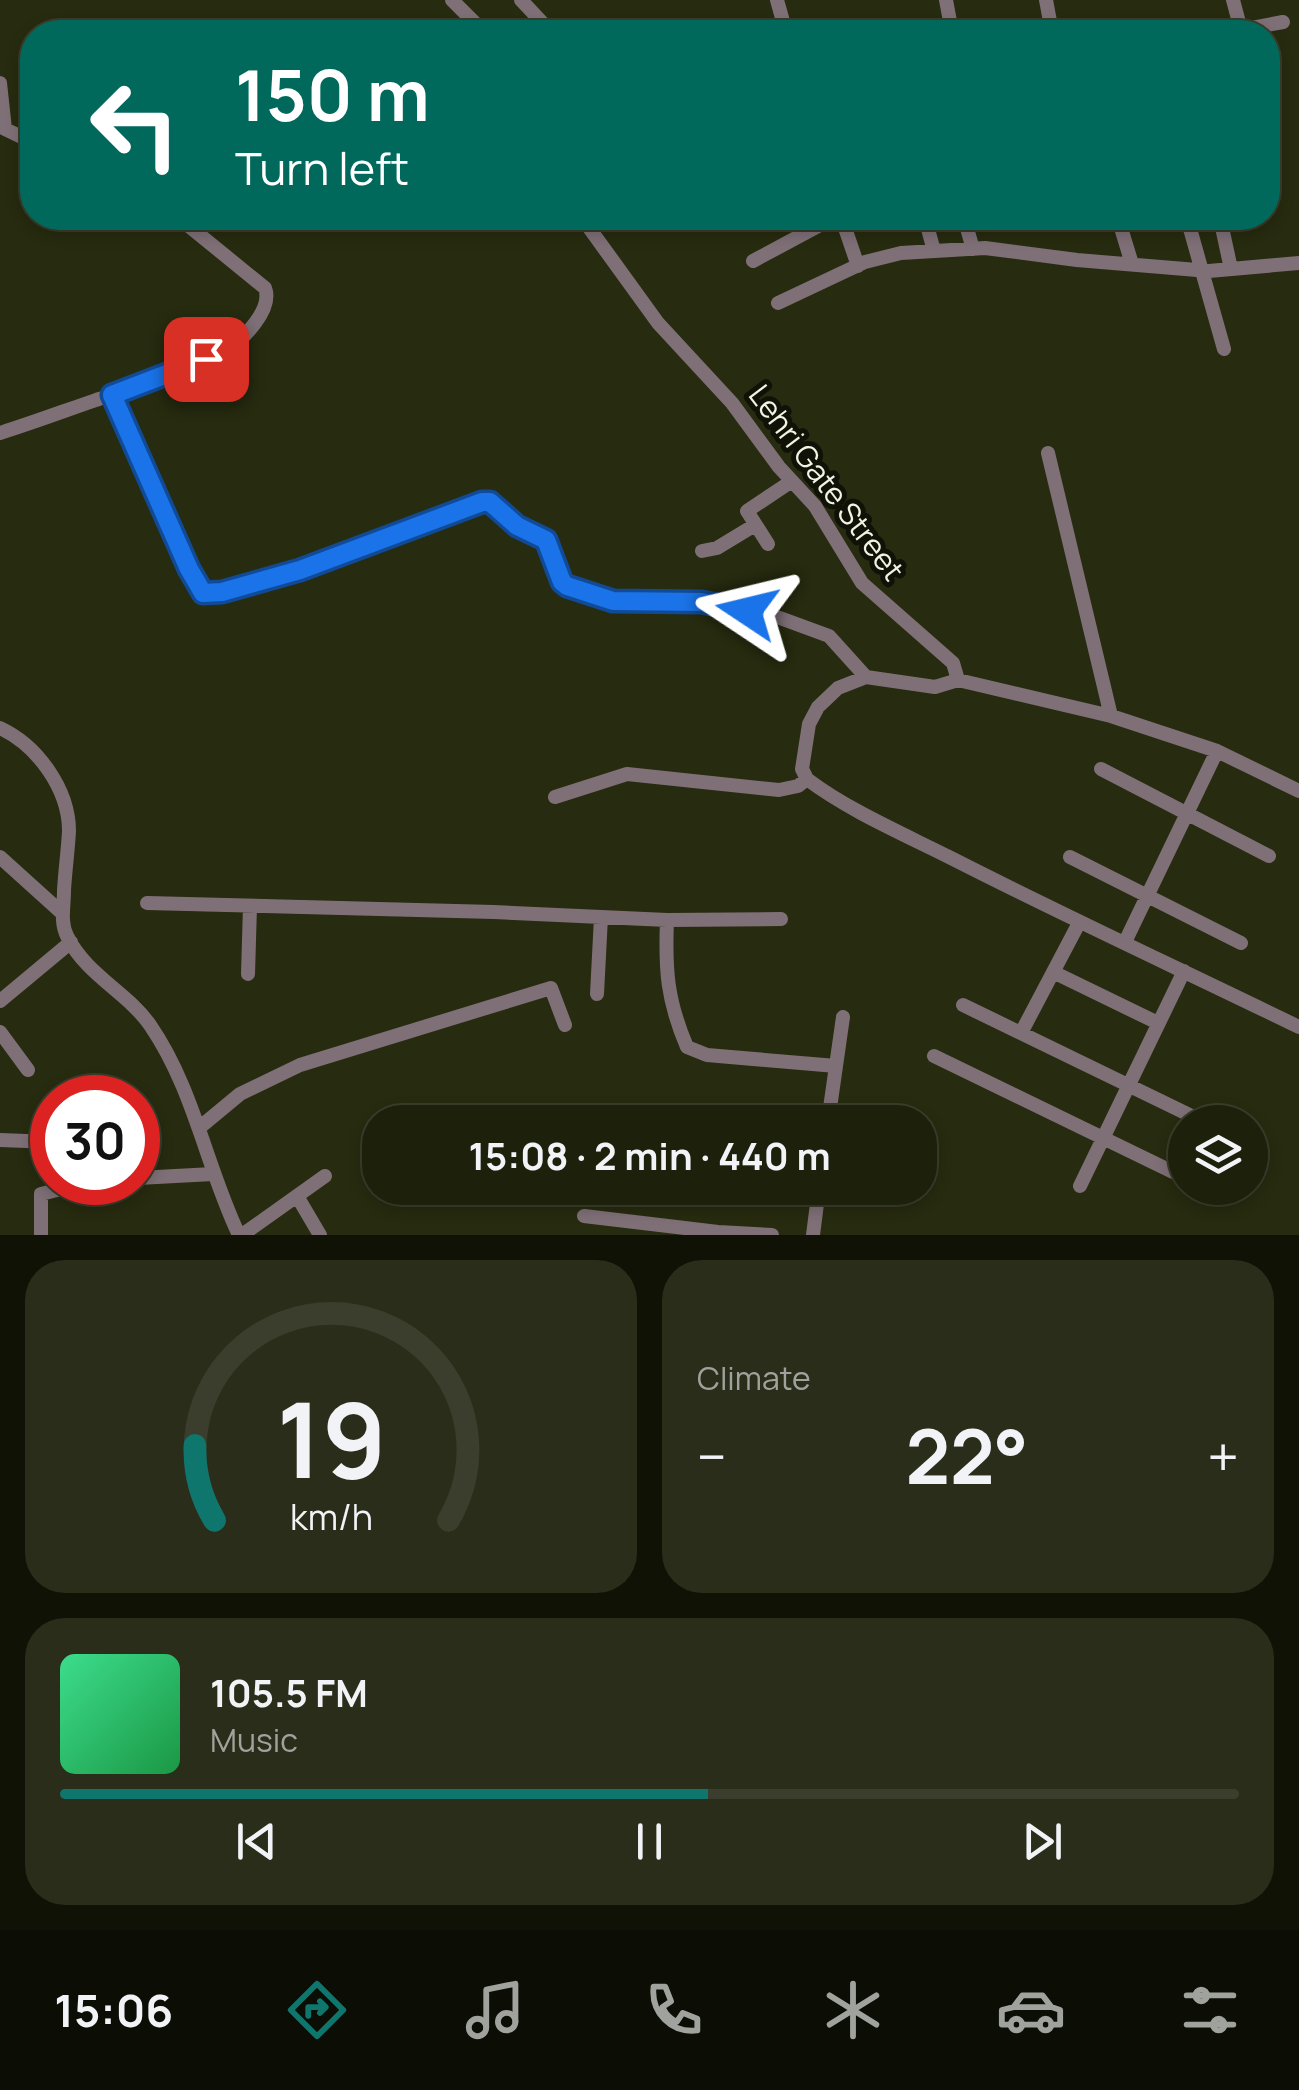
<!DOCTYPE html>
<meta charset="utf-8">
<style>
:root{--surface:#1d200b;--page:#2a2d19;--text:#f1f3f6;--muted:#a0a39d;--line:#3b3e2c;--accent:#0f766e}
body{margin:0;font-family:Manrope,sans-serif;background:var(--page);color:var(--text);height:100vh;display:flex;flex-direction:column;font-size:38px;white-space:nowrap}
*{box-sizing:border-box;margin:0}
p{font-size:32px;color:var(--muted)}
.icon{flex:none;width:55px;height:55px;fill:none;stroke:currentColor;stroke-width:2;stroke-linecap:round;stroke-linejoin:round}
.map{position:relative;height:1235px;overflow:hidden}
.details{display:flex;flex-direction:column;gap:25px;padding:25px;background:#101206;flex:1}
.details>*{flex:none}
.top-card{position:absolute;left:20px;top:20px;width:1260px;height:210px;border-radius:40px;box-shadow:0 5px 15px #0003,0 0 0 2px var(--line);background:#00695c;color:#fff;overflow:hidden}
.tools{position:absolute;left:1168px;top:1105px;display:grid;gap:20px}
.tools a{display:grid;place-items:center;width:100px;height:100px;border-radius:50%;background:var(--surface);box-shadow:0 5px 15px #0003,0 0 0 2px var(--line);font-size:50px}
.speed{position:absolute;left:30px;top:1075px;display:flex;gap:20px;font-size:50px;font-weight:700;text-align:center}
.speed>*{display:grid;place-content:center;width:130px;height:130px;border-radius:50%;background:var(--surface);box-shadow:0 5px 15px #0003,0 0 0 2px var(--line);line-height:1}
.speed .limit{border:15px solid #d22;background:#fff;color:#111}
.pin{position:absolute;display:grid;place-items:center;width:85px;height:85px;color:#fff;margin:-42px;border-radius:20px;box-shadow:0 5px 15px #0006}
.me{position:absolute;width:110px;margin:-55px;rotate:280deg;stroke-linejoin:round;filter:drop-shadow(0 0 8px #0008)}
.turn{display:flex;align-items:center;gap:35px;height:210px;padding:0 50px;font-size:45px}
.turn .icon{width:130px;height:130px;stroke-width:2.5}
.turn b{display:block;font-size:70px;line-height:85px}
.big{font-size:75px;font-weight:700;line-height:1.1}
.details .widget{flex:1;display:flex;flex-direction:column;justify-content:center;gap:15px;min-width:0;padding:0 35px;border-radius:40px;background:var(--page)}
.details .dial{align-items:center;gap:0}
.dial svg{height:260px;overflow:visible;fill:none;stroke:var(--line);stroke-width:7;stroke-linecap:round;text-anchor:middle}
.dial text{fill:var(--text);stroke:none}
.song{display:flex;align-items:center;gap:30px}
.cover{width:120px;height:120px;border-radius:15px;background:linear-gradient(135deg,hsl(150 70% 55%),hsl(140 70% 35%))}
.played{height:10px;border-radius:5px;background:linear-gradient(90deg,var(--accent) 55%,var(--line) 55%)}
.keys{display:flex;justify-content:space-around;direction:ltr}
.heat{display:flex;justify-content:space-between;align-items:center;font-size:55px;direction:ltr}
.details .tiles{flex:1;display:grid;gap:25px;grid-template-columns:1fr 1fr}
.widget:last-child{grid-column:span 2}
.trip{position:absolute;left:362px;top:1105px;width:575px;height:100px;border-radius:40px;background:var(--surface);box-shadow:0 5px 15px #0003,0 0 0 2px var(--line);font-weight:700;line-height:100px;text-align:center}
.menu{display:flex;height:160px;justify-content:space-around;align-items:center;background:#0c0d04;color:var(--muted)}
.menu .icon{width:70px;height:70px}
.menu .active{color:var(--accent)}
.menu b{font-size:45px;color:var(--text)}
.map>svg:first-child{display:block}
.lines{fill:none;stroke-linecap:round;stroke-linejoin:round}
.minor{stroke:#7f7077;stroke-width:14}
.route-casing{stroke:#114b97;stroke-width:25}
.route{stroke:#1a73e8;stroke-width:18}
.labels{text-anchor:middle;stroke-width:10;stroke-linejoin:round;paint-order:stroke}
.street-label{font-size:30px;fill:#f0f4e3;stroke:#101207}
</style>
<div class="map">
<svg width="1299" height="1235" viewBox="0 0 1299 1235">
<rect width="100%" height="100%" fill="#272b0f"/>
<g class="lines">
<path class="minor" d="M452,0L484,32
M521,0L551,32
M777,0L786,32
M946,0L952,32
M1046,0L1052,32
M1233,0L1241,30L1283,22
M0,83L5,129L32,142
M582,218L658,323L732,403L779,467L815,506L862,583L953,663L958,680L1111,716L1217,751L1299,791
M838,218L844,225L858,266
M925,218L934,251
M964,218L973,249
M1118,218L1132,264
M1187,218L1224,349
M1220,218L1231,269
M753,261L833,218
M778,303L865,262L901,253L985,248L1077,260L1209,271L1299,263
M112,395L189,569L203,593L222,592L300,571L481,502H490L517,525L545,540L562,582L567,586L613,601L702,602L780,618L829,636L866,677
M0,433C32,423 64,411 96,400C140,386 187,373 227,349C244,339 273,309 265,288L179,218
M1048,453L1111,716
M768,544L747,511L792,481
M702,551L717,548L755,525
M958,680L935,687L866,677L838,688L818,707L809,724L802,769L807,779C849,811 908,836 955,860C1069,918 1184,971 1299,1027
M0,728C37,745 69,789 69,831C68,851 65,871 64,891C64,907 60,922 67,936C86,975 127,992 150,1025C194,1089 206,1166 239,1235
M1101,769L1269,856
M555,797L627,774L779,790L798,786L807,779
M0,857L62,913
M1070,857L1241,943
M147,903L494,912L667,920L781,919
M667,920C665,970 667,1000 687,1047L707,1055L836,1066
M1125,942L1217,751
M1053,972L1158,1023
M248,974L250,906
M597,994L601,917
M0,1001L71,942
M963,1005L1204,1122
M0,1032L28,1070
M1021,1033L1079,923
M934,1056L1173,1172
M828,1122L843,1017
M199,1128L240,1094L300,1065L551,988L565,1025
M0,1140L52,1142
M138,1178L213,1174
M1080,1186L1184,971
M297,1196L320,1235
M584,1216L718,1232L772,1235
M41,1235V1194L89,1182
M242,1235L325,1176
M813,1235L819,1188"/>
</g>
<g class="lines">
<g class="route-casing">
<path id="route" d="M206,359L112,395L189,569L203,593L222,592L300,570L482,502H490L517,526L546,540L562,582L567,586L613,601L702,602L747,611"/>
</g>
<use href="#route" class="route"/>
</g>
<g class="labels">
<g class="street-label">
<text transform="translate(826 483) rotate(53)" y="10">Lehri Gate Street</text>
</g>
</g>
</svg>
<div class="tools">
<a><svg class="icon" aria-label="layers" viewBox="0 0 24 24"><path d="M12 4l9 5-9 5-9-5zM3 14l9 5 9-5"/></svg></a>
</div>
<div class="speed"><div class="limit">30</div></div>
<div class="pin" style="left:206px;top:359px;background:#d93025"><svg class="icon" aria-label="arrive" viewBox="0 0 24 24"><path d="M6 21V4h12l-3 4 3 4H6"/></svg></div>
<svg class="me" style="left:747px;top:611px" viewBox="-20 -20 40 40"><path d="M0-17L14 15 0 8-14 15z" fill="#1a73e8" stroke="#fff" stroke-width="4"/></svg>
<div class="trip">15:08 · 2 min · 440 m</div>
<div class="top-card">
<div class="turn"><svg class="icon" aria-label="left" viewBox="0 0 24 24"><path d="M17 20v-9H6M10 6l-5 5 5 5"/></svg><div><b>150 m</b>Turn left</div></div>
</div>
</div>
<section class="details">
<div class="tiles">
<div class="widget dial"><svg viewBox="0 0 100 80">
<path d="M14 69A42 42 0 1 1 86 69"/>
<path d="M14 69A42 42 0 0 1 8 46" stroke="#0f766e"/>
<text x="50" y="56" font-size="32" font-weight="700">19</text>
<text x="50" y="72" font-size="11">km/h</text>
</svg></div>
<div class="widget"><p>Climate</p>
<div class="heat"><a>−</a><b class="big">22°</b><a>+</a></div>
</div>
<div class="widget">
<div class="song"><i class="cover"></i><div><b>105.5 FM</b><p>Music</p></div></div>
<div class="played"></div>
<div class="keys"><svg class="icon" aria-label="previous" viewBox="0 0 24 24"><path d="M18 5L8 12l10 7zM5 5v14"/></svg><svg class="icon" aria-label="pause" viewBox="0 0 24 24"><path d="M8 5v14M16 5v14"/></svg><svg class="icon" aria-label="next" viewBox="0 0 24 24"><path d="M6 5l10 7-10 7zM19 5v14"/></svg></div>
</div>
</div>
</section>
<nav class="menu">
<b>15:06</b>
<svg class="icon active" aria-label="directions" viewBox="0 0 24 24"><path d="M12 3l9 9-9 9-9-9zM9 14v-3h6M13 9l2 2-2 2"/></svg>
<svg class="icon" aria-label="music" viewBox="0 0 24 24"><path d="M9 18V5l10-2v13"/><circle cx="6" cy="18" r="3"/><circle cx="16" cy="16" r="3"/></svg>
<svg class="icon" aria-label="phone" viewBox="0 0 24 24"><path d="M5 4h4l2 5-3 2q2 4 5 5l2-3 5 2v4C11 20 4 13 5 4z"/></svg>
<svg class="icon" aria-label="climate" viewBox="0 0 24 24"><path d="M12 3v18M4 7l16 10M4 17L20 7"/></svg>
<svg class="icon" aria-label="car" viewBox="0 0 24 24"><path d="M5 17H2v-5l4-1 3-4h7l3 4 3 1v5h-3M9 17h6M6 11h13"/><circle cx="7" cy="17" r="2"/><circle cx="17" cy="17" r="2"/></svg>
<svg class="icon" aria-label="filters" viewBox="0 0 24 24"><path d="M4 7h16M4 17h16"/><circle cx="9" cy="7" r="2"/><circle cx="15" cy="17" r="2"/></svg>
</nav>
